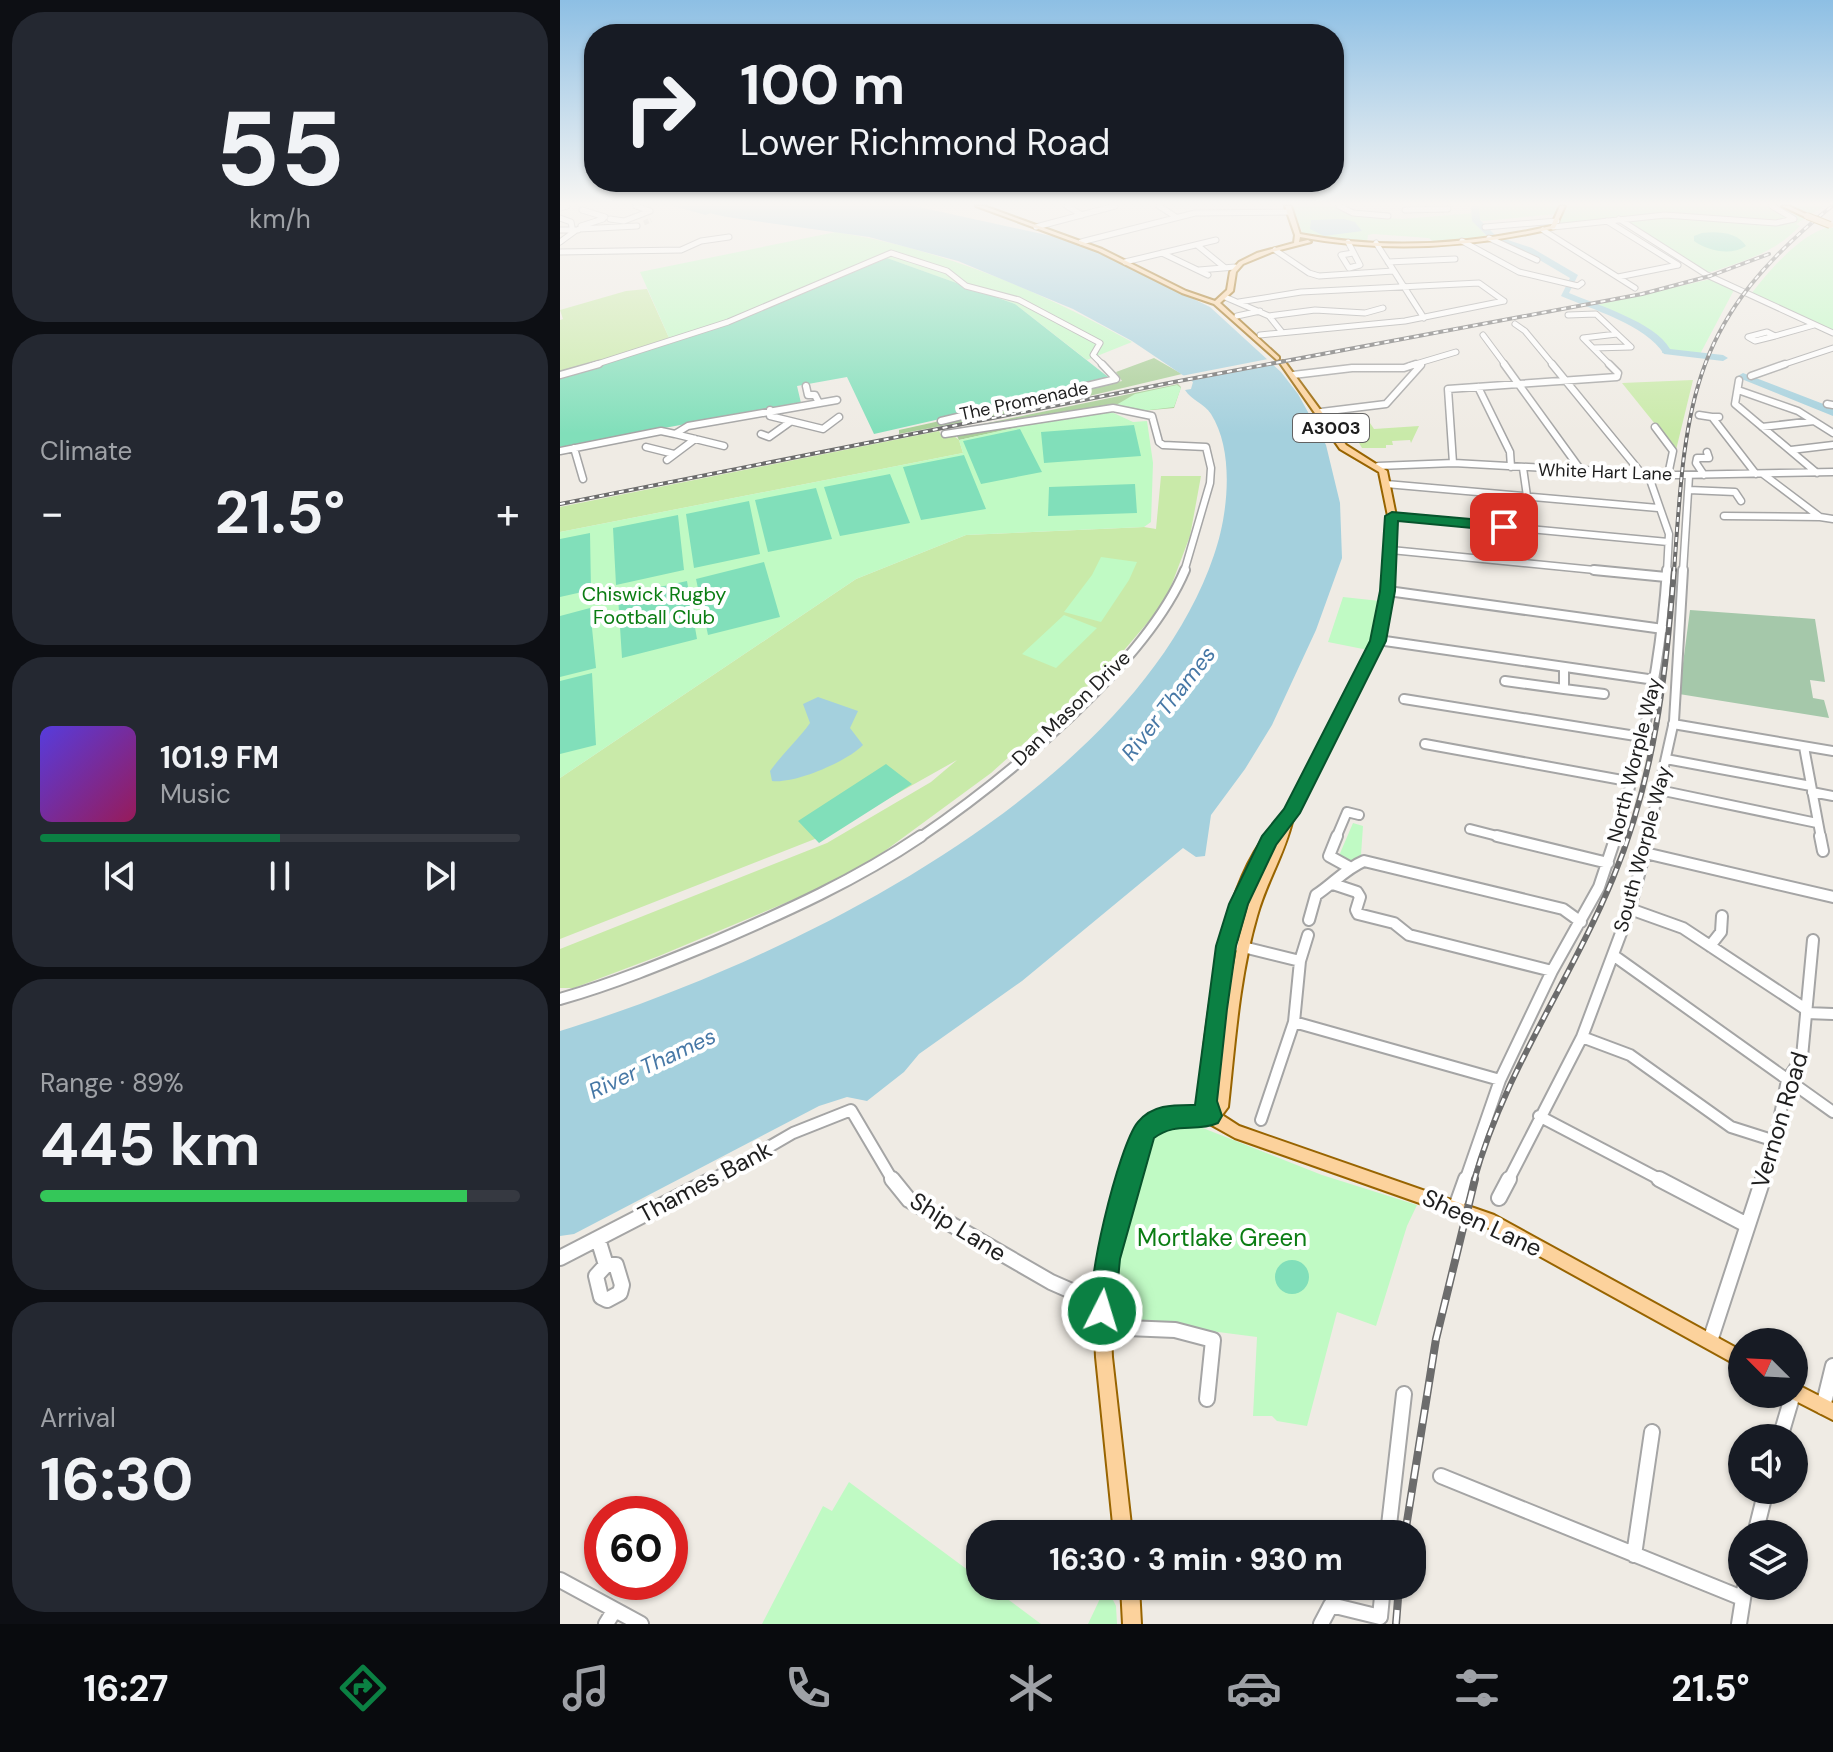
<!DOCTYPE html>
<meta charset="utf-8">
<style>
:root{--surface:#171b24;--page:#242831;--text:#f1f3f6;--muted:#9ea1a6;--line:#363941;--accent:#0b8043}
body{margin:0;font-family:"DM Sans",sans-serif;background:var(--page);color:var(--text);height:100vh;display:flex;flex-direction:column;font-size:30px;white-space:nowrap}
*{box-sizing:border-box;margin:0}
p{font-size:26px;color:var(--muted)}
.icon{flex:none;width:44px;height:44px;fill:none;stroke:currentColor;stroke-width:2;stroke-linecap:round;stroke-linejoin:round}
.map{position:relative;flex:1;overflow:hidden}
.panel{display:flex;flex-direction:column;gap:12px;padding:12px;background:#0d0f14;width:560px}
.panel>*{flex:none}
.banner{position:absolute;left:24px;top:24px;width:760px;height:168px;border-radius:32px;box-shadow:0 2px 6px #0004;background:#171b24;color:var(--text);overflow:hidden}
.needle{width:52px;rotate:294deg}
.fabs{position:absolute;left:1168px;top:1328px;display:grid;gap:16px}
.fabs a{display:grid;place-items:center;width:80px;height:80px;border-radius:50%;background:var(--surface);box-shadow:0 2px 6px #0004;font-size:40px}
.speed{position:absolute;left:24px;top:1496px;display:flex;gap:16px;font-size:40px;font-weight:700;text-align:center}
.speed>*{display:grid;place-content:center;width:104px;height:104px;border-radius:50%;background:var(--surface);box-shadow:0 2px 6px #0004;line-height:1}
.speed .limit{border:12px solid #d22;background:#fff;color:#111}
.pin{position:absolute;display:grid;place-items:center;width:68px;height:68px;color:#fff;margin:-34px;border-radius:16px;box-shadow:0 4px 12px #0006}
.me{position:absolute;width:88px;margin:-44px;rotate:5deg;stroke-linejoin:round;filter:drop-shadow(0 0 6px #0008)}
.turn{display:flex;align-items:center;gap:28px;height:168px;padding:0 24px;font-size:36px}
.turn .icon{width:104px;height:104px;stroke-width:2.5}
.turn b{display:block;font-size:56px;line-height:68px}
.big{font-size:60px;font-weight:700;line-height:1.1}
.panel .tile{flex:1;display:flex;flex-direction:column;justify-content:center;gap:12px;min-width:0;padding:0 28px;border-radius:32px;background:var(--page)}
.panel .dial{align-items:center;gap:0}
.dial b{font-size:104px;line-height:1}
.song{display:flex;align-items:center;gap:24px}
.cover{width:96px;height:96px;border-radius:12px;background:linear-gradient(135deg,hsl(250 70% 55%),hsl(330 70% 35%))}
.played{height:8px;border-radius:4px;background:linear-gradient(90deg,var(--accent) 50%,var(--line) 50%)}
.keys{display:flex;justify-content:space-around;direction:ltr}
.heat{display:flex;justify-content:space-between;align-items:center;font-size:44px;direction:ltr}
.charge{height:12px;border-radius:6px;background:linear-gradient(90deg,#34c759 89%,var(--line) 0)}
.trip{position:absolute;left:406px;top:1520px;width:460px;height:80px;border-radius:32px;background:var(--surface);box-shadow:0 2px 6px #0004;font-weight:700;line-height:80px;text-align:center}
.menu{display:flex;height:128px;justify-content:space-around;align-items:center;background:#090b0e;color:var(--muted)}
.menu .icon{width:56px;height:56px}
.menu .on{color:var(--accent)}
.menu b{font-size:36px;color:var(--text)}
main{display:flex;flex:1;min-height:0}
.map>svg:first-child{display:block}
.grass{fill:#c9eaa9}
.forest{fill:#a9cf98}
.cemetery{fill:#a5c8aa}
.park{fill:#c0fac4}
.pitch{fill:#81dfba}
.water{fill:#a4d0dd}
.pier{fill:#efebe4}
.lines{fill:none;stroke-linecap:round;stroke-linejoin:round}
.stream{stroke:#a4d0dd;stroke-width:2}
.river{fill:#a4d0dd;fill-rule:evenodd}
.minor-tunnel{stroke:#c5c2bc;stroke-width:5;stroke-dasharray:5 2;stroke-linecap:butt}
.minor-far4-casing{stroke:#a5a5a5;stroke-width:7}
.minor-far3-casing{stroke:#a5a5a5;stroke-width:9}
.minor-far2-casing{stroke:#a5a5a5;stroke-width:12}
.minor-far1-casing{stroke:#a5a5a5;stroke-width:14}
.minor-casing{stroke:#a5a5a5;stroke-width:18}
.major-casing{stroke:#986400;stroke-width:4}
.minor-far4{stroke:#fff;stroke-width:5}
.minor-far3{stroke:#fff;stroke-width:6}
.minor-far2{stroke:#fff;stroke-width:8}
.minor-far1{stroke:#fff;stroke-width:10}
.minor{stroke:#fff;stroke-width:14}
.major{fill:#fcd29c;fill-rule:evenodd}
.rail-far2-casing{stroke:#6c6c6c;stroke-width:4}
.rail-far1-casing{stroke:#6c6c6c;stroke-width:6}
.rail-casing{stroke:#6c6c6c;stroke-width:8}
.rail-far2{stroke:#fff;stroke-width:2;stroke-dasharray:5;stroke-linecap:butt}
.rail-far1{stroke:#fff;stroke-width:3;stroke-dasharray:8;stroke-linecap:butt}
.rail{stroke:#fff;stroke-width:5;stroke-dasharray:14;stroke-linecap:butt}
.major-bridge-casing{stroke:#986400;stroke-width:8;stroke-linecap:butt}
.major-bridge{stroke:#fcd29c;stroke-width:6}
.route{fill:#0b8043;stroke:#07532c;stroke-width:2}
.labels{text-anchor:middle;stroke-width:8;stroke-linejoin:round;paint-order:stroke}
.far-street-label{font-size:18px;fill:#1e1e1e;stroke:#fff}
.shield{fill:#fff;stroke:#626262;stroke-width:2}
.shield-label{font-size:18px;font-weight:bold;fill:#1e1e1e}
.park-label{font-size:20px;fill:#0b7d13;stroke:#fff}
.street-label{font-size:20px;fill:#1e1e1e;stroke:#fff}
.water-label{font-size:22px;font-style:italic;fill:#4778a6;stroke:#fff}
.near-street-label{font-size:24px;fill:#1e1e1e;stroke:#fff}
.near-park-label{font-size:24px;fill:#0b7d13;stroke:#fff}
</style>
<main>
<section class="panel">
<div class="tile dial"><b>55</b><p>km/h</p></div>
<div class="tile"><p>Climate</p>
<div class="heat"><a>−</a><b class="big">21.5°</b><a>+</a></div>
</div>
<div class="tile">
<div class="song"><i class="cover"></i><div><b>101.9 FM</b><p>Music</p></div></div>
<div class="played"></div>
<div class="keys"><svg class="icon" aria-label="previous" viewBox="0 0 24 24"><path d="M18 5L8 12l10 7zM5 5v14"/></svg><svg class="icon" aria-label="pause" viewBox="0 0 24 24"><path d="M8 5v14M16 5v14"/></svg><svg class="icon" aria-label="next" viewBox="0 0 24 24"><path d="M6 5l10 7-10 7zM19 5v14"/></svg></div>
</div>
<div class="tile"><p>Range · 89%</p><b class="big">445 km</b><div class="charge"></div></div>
<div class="tile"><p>Arrival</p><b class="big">16:30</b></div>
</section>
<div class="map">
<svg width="1273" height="1624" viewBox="0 0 1273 1624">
<rect width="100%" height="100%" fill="#efebe4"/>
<path class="grass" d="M87,289L110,340L0,374V320L3,319L0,310L66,291Z
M1133,380L1116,450L1062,383Z
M806,417L814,429L859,426L851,443L850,440L832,441L833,445H826V448H802L799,443L801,435H793L789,421L782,422L780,418Z
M379,431L382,437L394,436L399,440L403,453L0,532V507Z
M601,476H641L630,536L605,602L554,662L431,773L292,875L99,956L14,988H0V949L267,843L371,782L397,760L260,837L0,939V778L296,579L406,535L584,527L596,529Z"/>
<path class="forest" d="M594,358L622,374L487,406L339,434V430L562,381L556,372Z
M618,384L621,387L614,408L581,411L555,406L399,440L394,430Z"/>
<path class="cemetery" d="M1130,610L1255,619L1265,682L1250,680L1253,698L1264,700L1269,718L1119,694Z"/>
<path class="park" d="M732,206H774L793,215L842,219L914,213L913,221L927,237L874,242L869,238L813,234L808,235L807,242L743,234Z
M917,206H1264L1236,224L1240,226C1216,252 1180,263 1147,273L1060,218L998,225L1002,215L996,214L923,221L918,218Z
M1269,227L1273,228V331L1191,294C1209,271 1240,234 1269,227Z
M276,232C382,249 478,290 572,342L527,360L455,304L321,256L216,302L110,340L80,272Z
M1151,279L1174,290L1139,356L1108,351C1095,325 1056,320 1032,306Z
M617,385L621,388L614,407L581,411L556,405L575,394Z
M543,408L573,422L587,421L593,463L591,522L584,527L406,535L296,579L0,778V532L403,453L399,440Z
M541,557L577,562L569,580L541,622L504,612L532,575Z
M783,597L820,601L808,650L768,642Z
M504,615L537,628L496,668L462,654Z
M793,823L803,826L801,855L787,863L778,858Z
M611,1120L625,1121L762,1175L857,1205L847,1226L816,1326L777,1312L747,1426L717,1421L712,1416H693L697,1337L557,1319L559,1259L582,1159L589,1141L600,1126Z
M289,1482L420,1579V1586H430L481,1624H202L263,1506L272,1511Z
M546,1586L556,1606L557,1624H528Z"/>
<path class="pitch" d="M1142,233C1157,231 1178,232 1186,246C1171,256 1148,251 1134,241V236Z
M327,258L455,304L552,380L314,434L287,377L237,386L241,403L0,447V377L187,317Z
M574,425L581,456L484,463L481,432Z
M460,429L482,472L421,484L403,441Z
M404,455L426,509L361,520L343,467Z
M330,474L350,523L280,536L264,487Z
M575,484L577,513L488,516L489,487Z
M256,488L272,539L208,552L195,500Z
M189,501L200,554L134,568L126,514Z
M118,515L124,570L56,585L53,528Z
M30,533L31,590L0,597V539Z
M204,562L220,617L148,635L136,579Z
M127,581L137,639L62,658L58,596Z
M30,608L36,668L0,677V616Z
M32,673L36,745L0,754V681Z
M326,764L352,784L259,843L238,821Z
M715 1277a17 17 0 1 1 34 0a17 17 0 1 1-34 0Z"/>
<path class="water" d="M117,206H354L496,237L535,251L650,307L721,372L738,394L766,445L780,503L782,558L756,630L712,725L685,769L651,815L645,856L636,857L623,848L462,981L359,1054L344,1072L307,1101L287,1097L259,1106L14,1234L0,1236V1031C224,962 573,793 654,555C668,515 675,452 651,414C644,403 632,401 625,390L631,389L633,382L572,341L513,309L398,261L309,237L167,217Z
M784,219L795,222L802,231L764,236L750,229L751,220Z
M258,697L298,711L290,728L303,745C288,761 235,784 212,781L210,771C223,753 238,740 250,723L243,704Z"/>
<path class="pier" d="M713,358L718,364L624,382L616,377Z"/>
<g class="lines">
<path class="stream" d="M1103,352H1107"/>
<path class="river" d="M113,206L145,210L150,206L162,207L146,215Z
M911,206H919L920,220L936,236L972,248L1018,275L1009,293C1037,305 1095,322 1110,349L1163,355L1168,358L1163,361L1104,354C1086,325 1031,309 1001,296L1010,278L966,252L929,238L912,221Z
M1183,373L1266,405L1273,409V416L1179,378L1178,376Z"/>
<path class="minor-tunnel" d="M84,223L91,220"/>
<g class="minor-far4-casing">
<path id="minor-far4" d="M507,206L522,215
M599,206L616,217
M779,206L793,213L828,216
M0,208L7,206
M22,210L45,217
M845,210L888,209
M0,218L11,222L12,227
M50,219L64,221L90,211L76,206
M1059,219L1147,275L1273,333
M1047,221L1118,265
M21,226L43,219
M476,227L555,206
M925,227L997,221
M993,227L1105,215L1216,223L1234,219L1212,206
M19,229L77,226
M0,230H18
M983,230L1075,288
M929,238L977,260
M902,241L959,272L1018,286L1022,283
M0,242L15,231
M521,242L635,213L730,212
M788,242L800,265L789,268L781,255L793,253
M816,243L864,318
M637,245L664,267
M715,250L749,273L759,276L833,271
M0,252L121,250L141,241L169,237
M602,253L648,275
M565,262L656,240
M828,262L895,259
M639,270L675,267
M1058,277L1118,265
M665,297L709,316L721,331
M679,302L741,292L919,283L944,301
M1008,315L1036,314L1071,347L1033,348
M677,316L700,311
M709,316L755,310L805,313L823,308
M955,324L965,331L994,366
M1207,332L1215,336L1195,341L1188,337Z
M700,335L845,321L944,301
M923,335L946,366
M1215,336L1254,325
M31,366L168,322L331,253L387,271L406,286L459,300L540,343L533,355L544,366
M849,366L896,352
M1051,366L1023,338L1057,334
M1219,366L1273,348"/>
</g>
<g class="minor-far3-casing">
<path id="minor-far3" d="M944,364L1023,473
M992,364L1082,474
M0,375L39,364
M733,375L792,368H844L856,364
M1191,376L1225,364
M1179,380L1175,404L1257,473
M246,386L248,395H255L258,401
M918,387L950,452L951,467
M1178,390L1238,411L1273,433
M1267,404L1273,405
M210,410V416L263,429L279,417
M761,412L826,404L861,365
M1139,415L1152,417
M1159,417H1152L1196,474
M381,421L556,379L542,364
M1095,427L1113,451L1108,475
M1202,427L1254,421
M115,434L164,446
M201,434L209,437L230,422
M385,434L553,408L592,416L599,442L603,445L646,447L651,468L650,483L624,572
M86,447L114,454
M14,448L23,479
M1231,450L1273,445
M0,451L101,431L115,434L128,426L277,400
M107,460L135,439
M893,463L888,389L1057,377L1058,373L1049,364
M818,466L894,463L1116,475L1273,472
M963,468L967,496
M1088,474L1109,534L1107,572
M1203,474L1260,517L1273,519
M1144,475L1136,463L1137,458H1149L1147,452
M826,484L1098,508
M1129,490L1175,492L1181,501
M832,516L1108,542
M1164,516L1260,517
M831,550L1055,572
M1123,572L1129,476"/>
</g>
<g class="minor-far2-casing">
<path id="minor-far2" d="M1034,570L1106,577
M828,591L1103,629
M818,640L1095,680
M945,681L1004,689V667
M1004,689L1044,694
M844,699L1082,737
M1113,724L1273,751
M865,744L1073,782
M1244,747L1261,838
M1106,759L1251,786
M1099,790L1257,823
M1252,792L1273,796
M910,829L945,838
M359,838C444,780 585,665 625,570
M776,838L787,812L799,815
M1055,838C1083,751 1101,661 1107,570
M1088,838L1114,721L1123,570"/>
</g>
<g class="minor-far1-casing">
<path id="minor-far1" d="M777,836L769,856L789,867
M937,836L1048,863
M1260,836L1263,851
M1085,853L1273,897
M773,884L797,892L800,897L796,910L798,914L834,923L849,935L992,971
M1070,909L1123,928L1247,1010
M749,920L756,895C773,884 785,869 804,861L1003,909L1021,922
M667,943L740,961
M1150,946L1161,932L1162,916
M1053,955L1273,1112
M0,999C53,984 104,963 155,942C227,911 296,880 361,836
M1246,1013L1273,1014
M734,1022L940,1080
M1022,1037L1070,1055L1171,1127L1215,1141
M979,1116L1103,1181
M701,1120L734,1022L740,961L748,935
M150,1181L233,1133L291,1110L333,1181
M905,1181L940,1080L992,971L1039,887L1056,836
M948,1181L1022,1037L1070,909L1089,836
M1202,1181L1214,1145L1227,1080L1242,1057L1253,940"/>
</g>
<g class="minor-casing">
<path id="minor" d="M332,1179L349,1200L491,1282L516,1293L543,1296
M1099,1179L1187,1225
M939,1198L949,1179
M896,1207L906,1179
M38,1239L46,1265
M0,1258L153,1179
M46,1265H56L62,1285L60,1293L47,1300L41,1297L36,1276Z
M543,1327L615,1330L653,1340L647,1399
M1150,1341L1203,1179
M1263,1407L1273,1366
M1220,1438L1233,1394
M881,1476L1182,1598
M621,1534H657
M828,1534L844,1394
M1195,1534L1206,1490
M1074,1555L1092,1432
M0,1580L81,1624
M46,1624L54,1611
M761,1624L771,1605L820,1617L823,1586
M1179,1624L1185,1586"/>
</g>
<g class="major-casing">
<path id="major" d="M416,206H424L542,249L626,291L655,301L667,290L670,272L679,262L697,253L734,243L735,235L725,206H731L740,234C824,250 908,245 991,226L1000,206H1005L995,228C911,248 826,253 740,237L739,242L748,240L751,242L712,252L683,264L676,272L673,291L660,303L719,357V359L717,360L654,304L622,293L538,251Z
M1222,206H1229L1250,216L1245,217Z
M723,361L725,362L786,445L827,471L836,516L835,550L832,591L823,640L732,822C724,855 706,883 697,916C679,978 675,1043 668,1107L662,1115L679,1126L934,1215L1182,1351V1368L925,1226L675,1138L648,1123H606L590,1135L584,1150L555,1259L550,1311L552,1357L572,1534H554L536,1357L534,1311L539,1259L570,1150L580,1125L604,1109H641L638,1101C647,1023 656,908 701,842C707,834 715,827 722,819L813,640L824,591L827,550L828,516L819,472L780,449L720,363ZM715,841L689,903L679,938L670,986L653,1105L652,1101C659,1032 665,961 688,896C694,877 702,857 715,841Z
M1234,1383L1273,1403V1420L1228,1397L1227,1394H1234Z
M561,1586H579L581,1624H563Z"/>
</g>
<use href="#minor-far4" class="minor-far4"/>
<use href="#minor-far3" class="minor-far3"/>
<use href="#minor-far2" class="minor-far2"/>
<use href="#minor-far1" class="minor-far1"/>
<use href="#minor" class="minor"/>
<use href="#major" class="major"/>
<g class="rail-far2-casing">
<path id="rail-far2" d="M0,504L619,381L1082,294L1150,276L1209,254
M1114,572C1126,400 1129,321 1272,206"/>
</g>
<g class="rail-far1-casing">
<path id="rail-far1" d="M914,1181C944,1072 1010,982 1053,878C1094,780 1106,676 1114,570"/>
</g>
<g class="rail-casing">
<path id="rail" d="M845,1534L876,1339L915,1179
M836,1624L839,1586"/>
</g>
<use href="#rail-far2" class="rail-far2"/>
<use href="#rail-far1" class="rail-far1"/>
<use href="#rail" class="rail"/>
<g class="major-bridge-casing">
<path id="major-bridge" d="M1247,216L1270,225"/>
</g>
<use href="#major-bridge" class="major-bridge"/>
</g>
<linearGradient id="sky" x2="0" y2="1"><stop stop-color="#8dbfe4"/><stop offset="0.47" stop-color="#f8f6f3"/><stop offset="1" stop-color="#f8f6f3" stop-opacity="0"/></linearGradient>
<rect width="1273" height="434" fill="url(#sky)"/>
<path class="route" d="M832,512L944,522L951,527L944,531L838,521L835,591L826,641L740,813L716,845L688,904L676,946L667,1009L657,1101L662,1116L658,1123C634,1133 617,1121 594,1138L560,1259L555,1311L552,1320L542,1324L533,1320C522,1294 559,1144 578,1122C593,1104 614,1105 635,1105L656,946L669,904L702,836L724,809L810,641L820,591L825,516Z"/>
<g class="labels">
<g class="far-street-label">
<text transform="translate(464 401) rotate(-12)" y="6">The Promenade</text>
<text transform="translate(1045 472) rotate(2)" y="6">White Hart Lane</text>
</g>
<rect class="shield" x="733" y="414" width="76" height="28" rx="6"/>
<g class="shield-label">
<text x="771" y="434">A3003</text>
</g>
<g class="park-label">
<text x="94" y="601">Chiswick Rugby<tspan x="94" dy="23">Football Club</tspan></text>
</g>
<g class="street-label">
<text transform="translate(511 708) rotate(-44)" y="7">Dan Mason Drive</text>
<text transform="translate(1074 760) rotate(-76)" y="7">North Worple Way</text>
<text transform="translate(1082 849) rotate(-75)" y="7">South Worple Way</text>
</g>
<g class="water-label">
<text transform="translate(608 703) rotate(-52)" y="8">River Thames</text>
<text transform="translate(92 1063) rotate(-25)" y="8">River Thames</text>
</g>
<g class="near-street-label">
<text transform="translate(1220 1120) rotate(-73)" y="8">Vernon Road</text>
<text transform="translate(145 1182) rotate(-28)" y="8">Thames Bank</text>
<text transform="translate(922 1223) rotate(25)" y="8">Sheen Lane</text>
<text transform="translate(398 1227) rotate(32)" y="8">Ship Lane</text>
</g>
<g class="near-park-label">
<text x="662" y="1246">Mortlake Green</text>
</g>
</g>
</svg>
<div class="fabs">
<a><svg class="needle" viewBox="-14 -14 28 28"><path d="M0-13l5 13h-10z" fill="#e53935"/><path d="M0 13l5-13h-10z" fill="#9ea1a6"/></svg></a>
<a><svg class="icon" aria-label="sound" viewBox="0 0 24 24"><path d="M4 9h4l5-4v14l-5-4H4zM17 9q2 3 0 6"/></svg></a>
<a><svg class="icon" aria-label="layers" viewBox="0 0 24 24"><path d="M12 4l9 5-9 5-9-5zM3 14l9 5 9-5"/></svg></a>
</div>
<div class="speed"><div class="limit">60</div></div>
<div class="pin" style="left:944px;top:527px;background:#d93025"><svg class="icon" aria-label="arrive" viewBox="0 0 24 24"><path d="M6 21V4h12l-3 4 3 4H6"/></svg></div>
<svg class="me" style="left:542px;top:1311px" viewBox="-20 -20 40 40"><circle r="17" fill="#0b8043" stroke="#fff" stroke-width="3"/><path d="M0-11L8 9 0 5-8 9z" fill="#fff"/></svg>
<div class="trip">16:30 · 3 min · 930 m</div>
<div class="banner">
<div class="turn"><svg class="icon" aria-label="right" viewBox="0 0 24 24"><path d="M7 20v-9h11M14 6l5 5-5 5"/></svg><div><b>100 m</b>Lower Richmond Road</div></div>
</div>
</div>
</main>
<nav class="menu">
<b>16:27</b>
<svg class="icon on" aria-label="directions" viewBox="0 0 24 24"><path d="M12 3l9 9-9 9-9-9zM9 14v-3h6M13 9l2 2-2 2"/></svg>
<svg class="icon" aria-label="music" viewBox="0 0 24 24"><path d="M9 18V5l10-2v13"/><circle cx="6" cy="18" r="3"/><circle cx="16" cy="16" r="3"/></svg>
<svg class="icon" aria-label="phone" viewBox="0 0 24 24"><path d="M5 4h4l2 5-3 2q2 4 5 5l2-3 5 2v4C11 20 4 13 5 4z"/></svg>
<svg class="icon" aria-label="climate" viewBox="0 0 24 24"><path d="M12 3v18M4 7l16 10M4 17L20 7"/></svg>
<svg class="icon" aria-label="car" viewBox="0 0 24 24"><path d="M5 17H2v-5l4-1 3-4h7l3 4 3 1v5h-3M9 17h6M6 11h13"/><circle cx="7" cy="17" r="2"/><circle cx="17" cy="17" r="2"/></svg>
<svg class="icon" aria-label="filters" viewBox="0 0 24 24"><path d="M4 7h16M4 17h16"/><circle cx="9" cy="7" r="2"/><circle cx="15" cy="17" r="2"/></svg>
<b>21.5°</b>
</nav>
